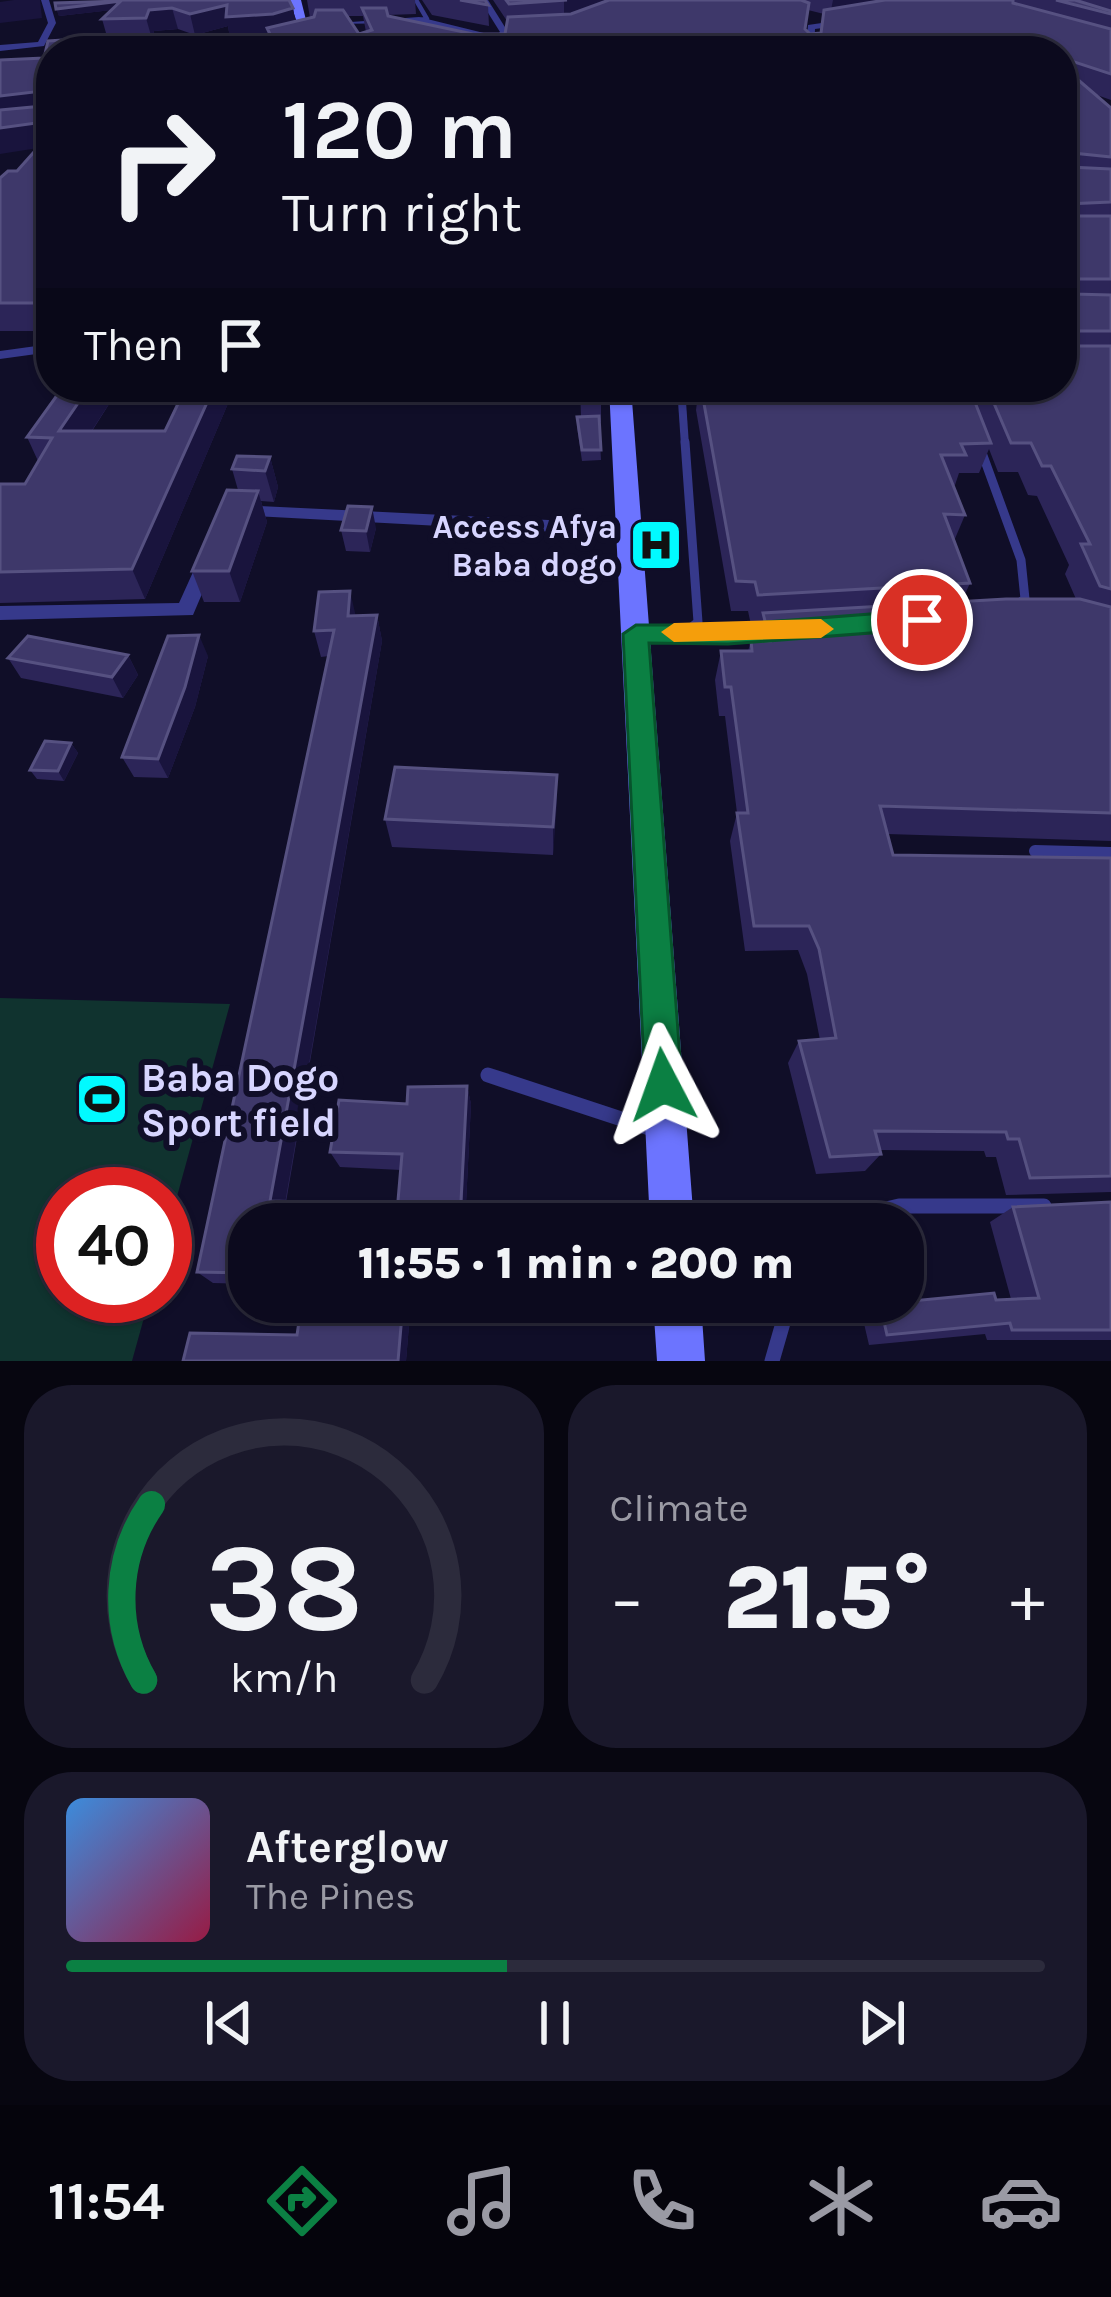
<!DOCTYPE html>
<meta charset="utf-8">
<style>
:root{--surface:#0c0a1e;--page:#1a182b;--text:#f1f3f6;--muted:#9a9aa4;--line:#2c2b3c;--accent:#0b8043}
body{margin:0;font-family:Karla,sans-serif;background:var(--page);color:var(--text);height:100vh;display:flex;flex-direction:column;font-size:45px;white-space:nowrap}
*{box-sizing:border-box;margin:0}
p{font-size:39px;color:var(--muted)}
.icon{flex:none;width:66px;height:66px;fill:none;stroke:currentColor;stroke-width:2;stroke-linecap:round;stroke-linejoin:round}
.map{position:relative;height:1361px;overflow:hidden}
.details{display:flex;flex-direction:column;gap:24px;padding:24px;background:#070610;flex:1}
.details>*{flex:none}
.top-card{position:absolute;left:36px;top:36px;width:1041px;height:366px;border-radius:48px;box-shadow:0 3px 9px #0004,0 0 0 3px var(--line);background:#0c0a1e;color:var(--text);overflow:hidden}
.speed{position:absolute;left:36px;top:1167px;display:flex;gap:24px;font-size:60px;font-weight:700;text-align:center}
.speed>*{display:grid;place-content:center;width:156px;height:156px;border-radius:50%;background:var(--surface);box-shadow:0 3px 9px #0004,0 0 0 3px var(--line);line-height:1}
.speed .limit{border:18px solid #d22;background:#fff;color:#111}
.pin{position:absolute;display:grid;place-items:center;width:102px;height:102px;color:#fff;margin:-51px;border:6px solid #fff;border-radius:50%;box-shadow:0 3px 12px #0007}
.me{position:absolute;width:132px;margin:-66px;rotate:356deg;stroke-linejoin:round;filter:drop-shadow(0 0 9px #0008)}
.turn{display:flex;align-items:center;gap:42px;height:252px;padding:0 48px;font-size:54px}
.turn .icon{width:156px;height:156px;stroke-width:2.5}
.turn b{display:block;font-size:84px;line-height:102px}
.then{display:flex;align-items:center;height:114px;padding:0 48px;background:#0003;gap:24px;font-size:45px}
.big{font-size:90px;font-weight:800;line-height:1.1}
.details .card{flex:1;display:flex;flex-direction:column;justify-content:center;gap:18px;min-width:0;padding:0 42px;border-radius:48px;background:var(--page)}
.details .dial{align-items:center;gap:0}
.dial svg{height:312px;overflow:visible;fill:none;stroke:var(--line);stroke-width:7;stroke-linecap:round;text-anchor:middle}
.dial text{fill:var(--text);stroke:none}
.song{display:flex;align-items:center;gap:36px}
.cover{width:144px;height:144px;border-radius:18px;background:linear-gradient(135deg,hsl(210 70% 55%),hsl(340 70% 35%))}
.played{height:12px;border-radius:6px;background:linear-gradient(90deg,var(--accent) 45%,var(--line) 45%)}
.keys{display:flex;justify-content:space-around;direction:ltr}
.heat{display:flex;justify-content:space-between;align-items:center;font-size:66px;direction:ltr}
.details .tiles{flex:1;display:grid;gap:24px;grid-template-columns:1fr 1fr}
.card:last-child{grid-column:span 2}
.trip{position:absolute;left:228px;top:1203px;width:696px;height:120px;border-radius:48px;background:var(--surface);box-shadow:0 3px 9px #0004,0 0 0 3px var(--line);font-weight:800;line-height:120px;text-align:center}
.menu{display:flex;height:192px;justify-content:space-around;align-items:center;background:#05040c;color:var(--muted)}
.menu .icon{width:84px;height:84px}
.menu .selected{color:var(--accent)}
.menu b{font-size:54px;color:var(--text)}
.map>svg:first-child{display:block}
.green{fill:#10332f}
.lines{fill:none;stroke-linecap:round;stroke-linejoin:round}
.lane-far4{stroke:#36398b;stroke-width:4.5}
.lane-far3{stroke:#36398b;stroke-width:8}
.lane-far2{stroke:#36398b;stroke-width:9}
.lane-far1{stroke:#36398b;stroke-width:12}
.lane{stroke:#36398b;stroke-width:15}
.street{fill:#36398b;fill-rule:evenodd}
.secondary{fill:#6c74ff;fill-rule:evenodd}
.wall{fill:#2c2558;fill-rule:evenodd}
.shaded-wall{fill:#19143d}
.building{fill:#3e386a;stroke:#565181;stroke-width:3}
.route{fill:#0b8043;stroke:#07532c;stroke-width:3}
.slow{fill:#f59e0b}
.labels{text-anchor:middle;stroke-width:12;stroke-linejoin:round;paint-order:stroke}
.poi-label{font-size:33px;font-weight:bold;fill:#d7d5ff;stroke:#100e28;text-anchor:end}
.near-poi-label{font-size:39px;font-weight:bold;fill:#d7d5ff;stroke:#100e28;text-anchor:start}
</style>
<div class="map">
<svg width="1111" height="1361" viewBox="0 0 1111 1361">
<rect width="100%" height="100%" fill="#100e28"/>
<path class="green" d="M0,998L230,1004L165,1240V1194H63V1296H150L132,1361H0Z"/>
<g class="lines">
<path class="lane-far4" d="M416,0L427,19L419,20"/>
<path class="lane-far3" d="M681,387L685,445"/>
<path class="lane-far2" d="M981,450L1021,560L1025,599L1016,605
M688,630L768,632
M640,634L688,630L698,622L685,442"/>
<path class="lane-far1" d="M1035,851L1111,853"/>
<path class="lane" d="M488,1075L658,1131
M823,1224L899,1206H1044
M772,1361L789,1302"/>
<path class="street" d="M41,0H49L56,23L44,46L0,51V45L38,42L48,23Z
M480,0H488L508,32L501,41L419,23L324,24L419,17L496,36L500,32Z
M849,19L852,24L815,29L814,51H806L808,25Z
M300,37L297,42L122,51L126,48Z
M51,344V352L0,359V351Z
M240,505L629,524L638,530L629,536L234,515V507Z
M207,555L216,561L193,615L0,620V606L179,603L198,561Z"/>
<path class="secondary" d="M289,0H301L308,28L298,25Z
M609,387H631L694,1224H650Z
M653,1302H701L705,1361H657Z"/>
</g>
<path class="wall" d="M307,0H415L416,14L387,15L388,16L473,34H505L507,21L493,0H1111V100L1094,94L1111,108V841L887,834L893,855L1111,858V1192L1006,1195L996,1157H986L984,1151L880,1150L881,1154L865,1171L816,1174L788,1063L799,1041L820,1040L807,974L798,950L745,951L730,841L737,813L725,716H719L715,680L721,651H748L751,641H756L760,624L751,625L748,611H731L696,410L699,387H1062V51H272L269,35L230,38L228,26L195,35L178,29L154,31L152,39L108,40L102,19L111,10L59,16L55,3L293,8L295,22L310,18ZM808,10L824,14L820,33L810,34L805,29ZM348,16H363L366,32L359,34ZM989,449L998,472H1018L1028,495L1037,496L1069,565L1065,574L1076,599L962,601L970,583L954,541L965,515L953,485H955L959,473H979Z
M422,0H485L488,5L489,26L432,15Z
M51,51V328L49,331H0V178L17,171L37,149L44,58Z
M63,387H120L92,431H165L178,403L173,387H235L145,599L0,603V484H25L38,461L27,437Z
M580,387H601V422H599L601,460L582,461L577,427V417H581Z
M270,457L278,487L274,502L261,501L267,522L240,602H204L192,571L238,490L232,469Z
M376,528L370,552L346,551L341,530Z
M355,615H377L382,641L286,1202L316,1216L249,1224V1284L213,1283L197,1272L329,656L321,657L314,631Z
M128,655L138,675L123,698L21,678L8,658Z
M208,656L195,707L168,778L134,777L122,757Z
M71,743L78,753L64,781L37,779L30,770Z
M557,775L553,855L392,847L385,819Z
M467,1086L471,1104L465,1224H396L401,1170L340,1167L330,1152L407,1104Z
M1111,1202V1340H987L985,1334L869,1345L862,1315L880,1304L1011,1299L990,1222L1013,1207Z
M302,1302H449L448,1314L410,1313L406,1361H183L297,1335Z"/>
<path class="shaded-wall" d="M14,0H40L42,18L0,23V2Z
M137,0L139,7L59,16L56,9Z
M567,0H631L564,22V1Z
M833,0H919L830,15Z
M227,5L293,8L297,29L267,28L269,35L230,38L228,26L195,35L190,14Z
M172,8L178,29L154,31L152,39L146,18L149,10Z
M97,38L101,51H86Z
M42,91L50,115L0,121V96Z
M51,121V146L0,154V128Z
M51,284V328L49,331L37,303Z
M89,387H120L72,461L59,431Z
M214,387H235L145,599L132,569Z
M270,457L278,487L274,502L265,471Z
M258,491L267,522L240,602L229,571Z
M372,507L376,528L370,552L366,531Z
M350,591L356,617L348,616Z
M377,615L382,641L283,1215L270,1201Z
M199,635L208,656L195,707L168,778L158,759Z
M128,655L138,675L123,698L112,677Z
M71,743L78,753L64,781L58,771Z
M557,775V804L553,855V827Z
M467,1086L471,1104L465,1224H462Z
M304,1202L316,1216L314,1224H301Z
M403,1303L410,1313L406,1361H398Z"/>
<path class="building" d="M122,0H289L293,8L273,14L226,17L227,5L190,14L172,8L149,10L146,18L102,19Z
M460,0H485L488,5Z
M506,0H567L509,4Z
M609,0H801L809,3L805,29L810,34L821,33L824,10L885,0H1013V3L1111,29V74L1062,58V51H278L267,28L314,17L316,10H343L359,34L372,30L362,8H386L388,16L473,34H505L508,17L571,14Z
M1056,0H1075L1111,11V14Z
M121,1L56,9L55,3Z
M97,38L86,51H51V121L0,128V110L43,106L50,99L42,91L0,96V60L44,58L48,41Z
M1062,66L1111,108V157L1072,153L1069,167L1111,169V202L1067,204L1073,216H1111V279H1071L1066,287L1073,294L1111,295V331H1071L1066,340L1074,346H1111V589L1100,586L1081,544H1090L1051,466H1042L1031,443H1011L987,387H1062Z
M51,133V284L37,303H0V178L8,171H17Z
M63,387H89L59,431H165L186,387H214L132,569L0,572V484H25L52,438L27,437Z
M581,387H601L602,402H581Z
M701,387H969L991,443L961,444L966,455H941L965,515L944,514L970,583L758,595L755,582L736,581Z
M599,416L601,450H582L577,417Z
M237,456L270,457L265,471L232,469Z
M227,490L258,491L229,571H192Z
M348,506L372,507L366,531L341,530Z
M350,591L348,616L377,615L270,1201L304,1202L301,1224H249V1273L197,1272L334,630L314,631L319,592Z
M1006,599H1080L1111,607V813L880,806L893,855L1111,858V1176L1030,1178L1019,1139H1008L1006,1132L875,1131L881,1154L830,1157L799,1041L836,1038L819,949L809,926H754L737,813H748L731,687H725L721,651H752L751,641H770L763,613Z
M199,635L185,687L158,759L122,757L168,636Z
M28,636L128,655L112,677L8,658Z
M45,741L71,743L58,771L30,770Z
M395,767L557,775L553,827L385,819Z
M467,1086L460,1220H450V1224H396L402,1154L330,1152L339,1100L407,1104L408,1087Z
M1111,1202V1330H1012L1010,1323L887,1335L880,1304L994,1293L996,1300L1039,1298L1013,1207Z
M302,1302H443V1304L403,1303L398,1361H183L190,1333L297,1335Z"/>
<path class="route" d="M922,610L935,620L922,629L728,644L649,643L682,1085L677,1099L663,1104L650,1099L645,1085L623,634L636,625H728Z"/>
<path class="slow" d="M821,619L834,629L821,638L674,642L661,632L674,623Z"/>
<defs>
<g id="hospital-square" transform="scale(2.7)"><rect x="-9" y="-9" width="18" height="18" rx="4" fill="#01faff" stroke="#100e28"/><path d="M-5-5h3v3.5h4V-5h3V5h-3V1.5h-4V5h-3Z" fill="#111"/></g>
<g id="stadium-square" transform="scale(2.7)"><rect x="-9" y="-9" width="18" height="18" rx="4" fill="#01faff" stroke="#100e28"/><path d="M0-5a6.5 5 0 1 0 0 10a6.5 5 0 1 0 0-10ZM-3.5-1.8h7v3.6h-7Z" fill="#111"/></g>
</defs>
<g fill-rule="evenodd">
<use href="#hospital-square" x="656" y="545"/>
<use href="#stadium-square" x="102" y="1099"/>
</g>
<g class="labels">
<g class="poi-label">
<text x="617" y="538">Access Afya<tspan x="617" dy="38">Baba dogo</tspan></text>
</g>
<g class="near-poi-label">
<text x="141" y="1091">Baba Dogo<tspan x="141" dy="45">Sport field</tspan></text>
</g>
</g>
</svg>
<div class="speed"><div class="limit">40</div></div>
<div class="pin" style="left:922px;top:620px;background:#d93025"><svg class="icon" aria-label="arrive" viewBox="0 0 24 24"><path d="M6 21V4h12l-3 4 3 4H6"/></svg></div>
<svg class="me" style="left:663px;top:1085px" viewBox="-20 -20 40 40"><path d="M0-17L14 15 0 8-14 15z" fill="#0b8043" stroke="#fff" stroke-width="4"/></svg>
<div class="trip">11:55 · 1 min · 200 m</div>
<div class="top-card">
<div class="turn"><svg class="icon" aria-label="right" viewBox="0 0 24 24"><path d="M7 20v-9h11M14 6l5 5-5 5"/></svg><div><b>120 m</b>Turn right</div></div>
<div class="then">Then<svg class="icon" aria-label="arrive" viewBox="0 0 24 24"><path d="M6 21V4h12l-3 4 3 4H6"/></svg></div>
</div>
</div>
<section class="details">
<div class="tiles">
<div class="card dial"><svg viewBox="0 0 100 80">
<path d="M14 69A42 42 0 1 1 86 69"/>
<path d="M14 69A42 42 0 0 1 16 24" stroke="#0b8043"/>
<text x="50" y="56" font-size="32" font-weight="700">38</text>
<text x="50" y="72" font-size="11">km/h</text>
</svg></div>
<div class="card"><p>Climate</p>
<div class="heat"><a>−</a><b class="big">21.5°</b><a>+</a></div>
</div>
<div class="card">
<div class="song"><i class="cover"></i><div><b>Afterglow</b><p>The Pines</p></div></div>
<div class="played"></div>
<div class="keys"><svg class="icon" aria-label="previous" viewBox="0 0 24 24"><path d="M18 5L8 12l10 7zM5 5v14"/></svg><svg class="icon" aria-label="pause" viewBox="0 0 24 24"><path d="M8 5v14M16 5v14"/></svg><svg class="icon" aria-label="next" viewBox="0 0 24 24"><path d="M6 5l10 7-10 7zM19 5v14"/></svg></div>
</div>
</div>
</section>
<nav class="menu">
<b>11:54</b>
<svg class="icon selected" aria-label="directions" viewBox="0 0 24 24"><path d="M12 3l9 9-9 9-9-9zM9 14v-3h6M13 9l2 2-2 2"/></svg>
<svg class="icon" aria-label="music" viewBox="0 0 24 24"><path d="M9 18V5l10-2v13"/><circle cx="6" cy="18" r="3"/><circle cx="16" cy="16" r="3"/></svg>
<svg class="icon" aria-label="phone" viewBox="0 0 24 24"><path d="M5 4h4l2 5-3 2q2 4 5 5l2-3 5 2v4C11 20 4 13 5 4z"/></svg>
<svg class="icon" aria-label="climate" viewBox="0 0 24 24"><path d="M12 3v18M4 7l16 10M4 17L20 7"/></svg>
<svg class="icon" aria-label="car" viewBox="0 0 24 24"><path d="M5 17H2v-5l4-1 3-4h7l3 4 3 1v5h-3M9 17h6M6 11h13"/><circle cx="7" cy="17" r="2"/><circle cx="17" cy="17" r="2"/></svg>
</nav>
